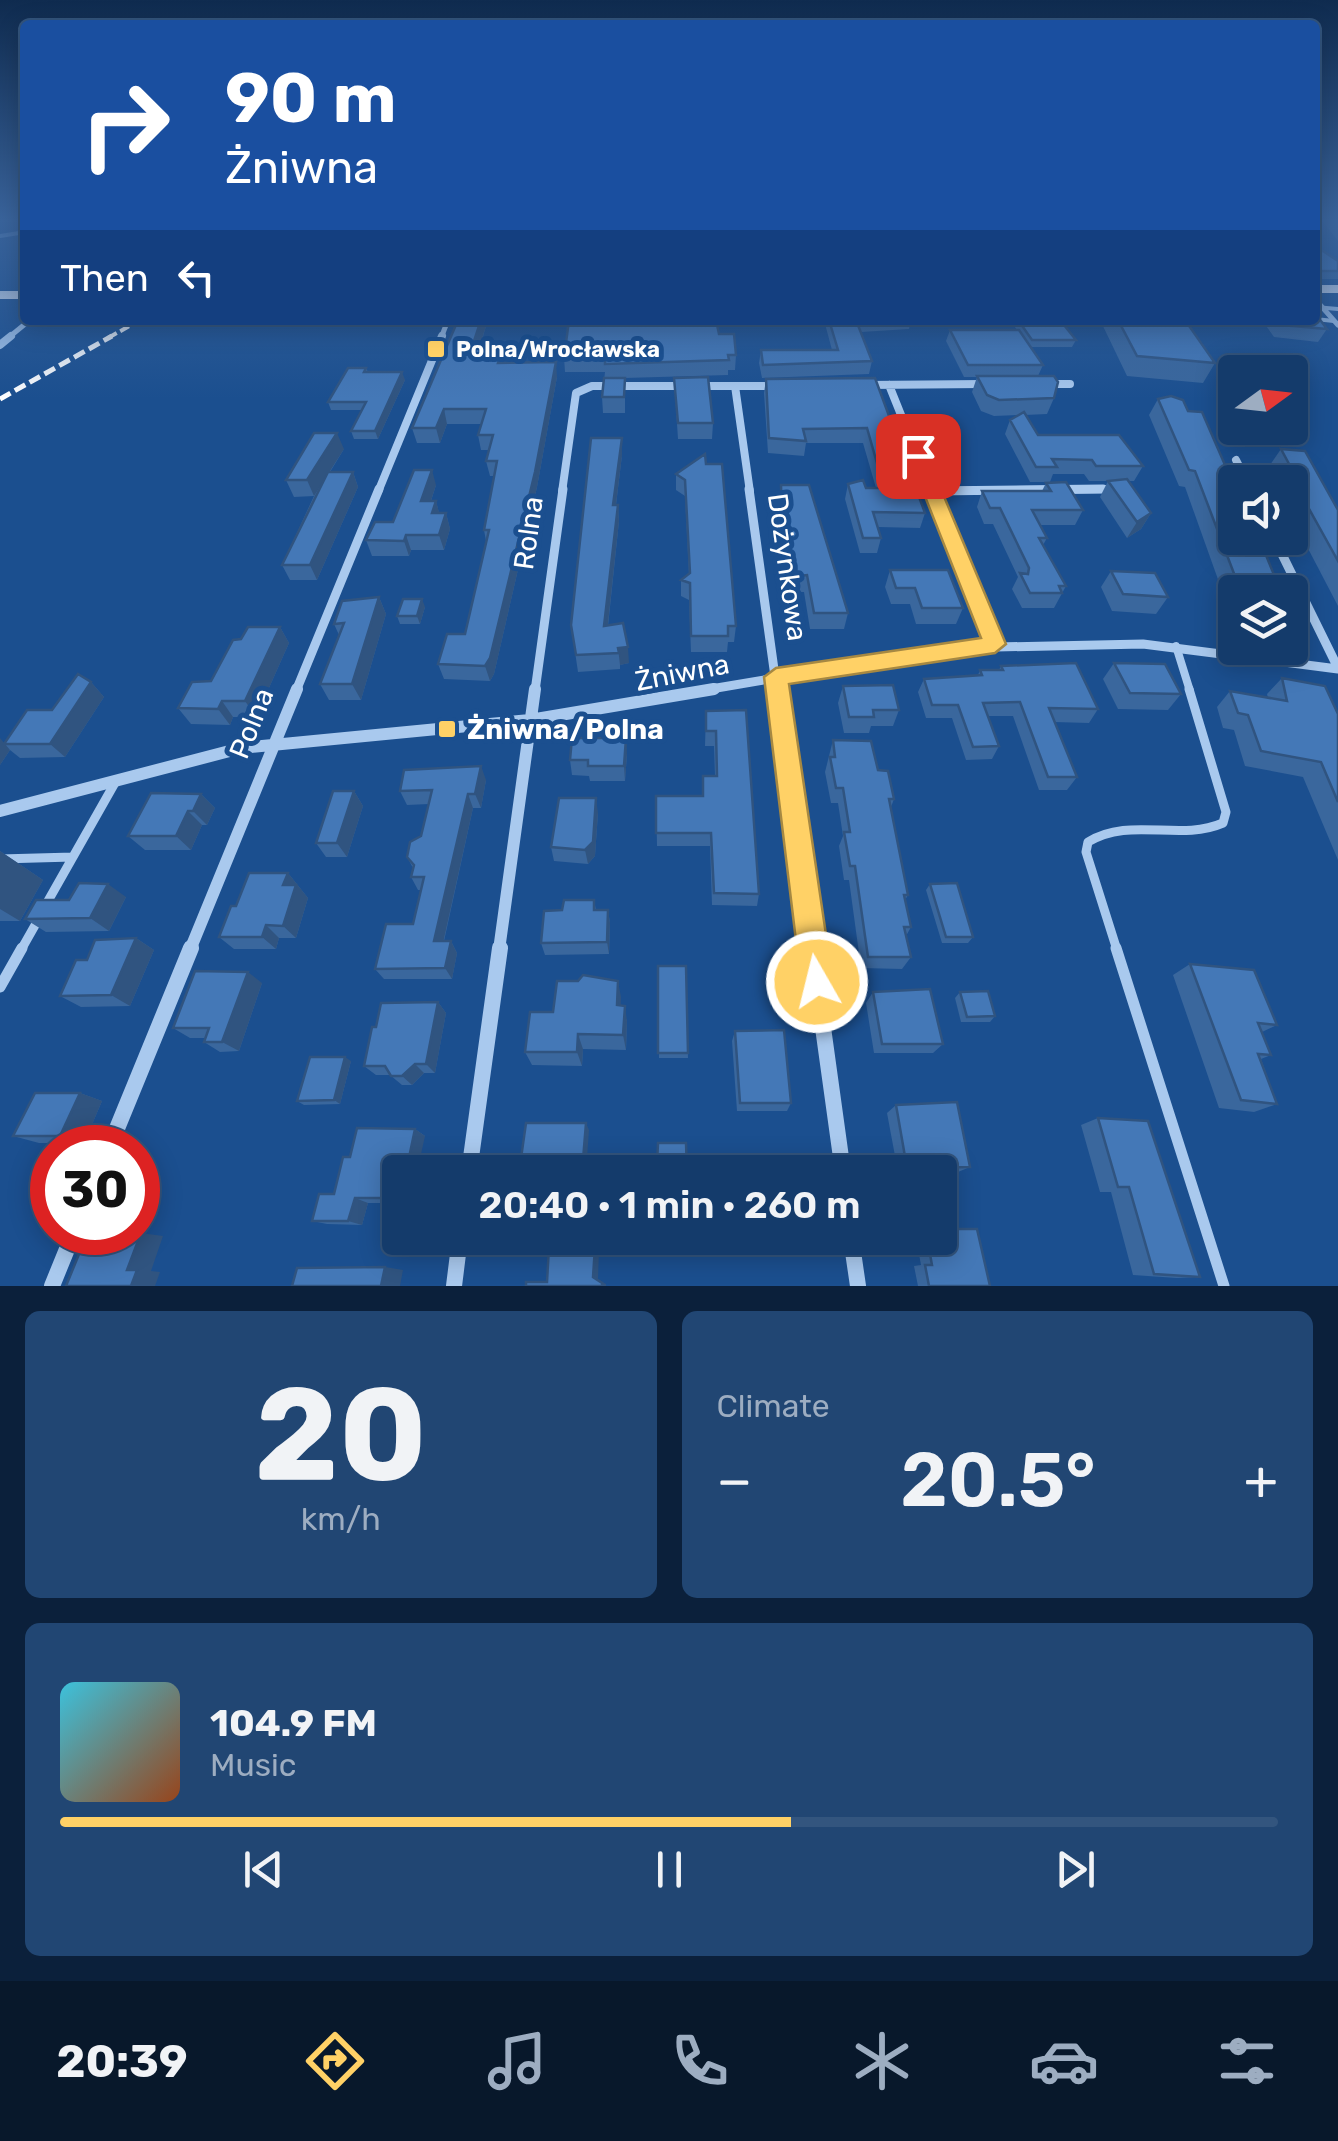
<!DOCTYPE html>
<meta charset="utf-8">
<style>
:root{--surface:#143b6b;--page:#214673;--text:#f1f3f6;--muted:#9dadc1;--line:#33557e;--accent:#ffd166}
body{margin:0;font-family:Rubik,sans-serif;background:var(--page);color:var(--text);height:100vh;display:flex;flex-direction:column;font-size:38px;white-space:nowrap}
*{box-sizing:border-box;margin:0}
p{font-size:32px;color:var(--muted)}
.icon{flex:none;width:55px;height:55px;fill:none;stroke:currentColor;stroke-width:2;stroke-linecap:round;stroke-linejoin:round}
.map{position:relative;height:1286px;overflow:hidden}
.panel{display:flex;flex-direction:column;gap:25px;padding:25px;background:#0b203b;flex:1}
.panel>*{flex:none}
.banner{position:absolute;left:20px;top:20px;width:1300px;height:305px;border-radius:10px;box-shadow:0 5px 25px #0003,0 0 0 2px var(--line);background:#1a4fa0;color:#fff;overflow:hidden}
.needle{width:65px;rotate:75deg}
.buttons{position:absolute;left:1218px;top:355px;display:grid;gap:20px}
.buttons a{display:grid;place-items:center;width:90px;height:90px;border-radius:10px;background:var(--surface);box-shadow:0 5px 25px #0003,0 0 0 2px var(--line);font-size:50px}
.speed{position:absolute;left:30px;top:1125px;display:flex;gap:20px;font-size:50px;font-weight:700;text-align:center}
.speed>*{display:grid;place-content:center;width:130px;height:130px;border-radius:50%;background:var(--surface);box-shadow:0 5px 25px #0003,0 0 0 2px var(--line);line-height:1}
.speed .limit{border:15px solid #d22;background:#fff;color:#111}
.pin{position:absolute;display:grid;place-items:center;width:85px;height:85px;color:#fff;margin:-42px;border-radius:20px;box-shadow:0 5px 15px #0006}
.me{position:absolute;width:110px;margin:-55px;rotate:352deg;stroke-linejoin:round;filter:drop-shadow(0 0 8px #0008)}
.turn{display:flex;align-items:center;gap:35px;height:210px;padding:0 40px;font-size:45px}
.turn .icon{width:130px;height:130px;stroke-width:2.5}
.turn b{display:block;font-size:70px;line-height:85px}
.then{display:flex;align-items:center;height:95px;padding:0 40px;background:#0003;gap:20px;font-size:38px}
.big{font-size:75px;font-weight:600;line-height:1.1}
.panel .widget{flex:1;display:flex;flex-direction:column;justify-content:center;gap:15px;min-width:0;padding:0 35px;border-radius:15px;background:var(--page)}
.panel .dial{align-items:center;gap:0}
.dial b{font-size:130px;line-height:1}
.song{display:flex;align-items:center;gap:30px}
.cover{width:120px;height:120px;border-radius:15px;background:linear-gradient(135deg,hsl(190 70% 55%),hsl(20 70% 35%))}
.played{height:10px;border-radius:5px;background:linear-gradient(90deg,var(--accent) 60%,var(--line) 60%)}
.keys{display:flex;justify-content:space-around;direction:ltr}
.heat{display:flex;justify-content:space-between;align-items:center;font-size:55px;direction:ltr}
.panel .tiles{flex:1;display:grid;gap:25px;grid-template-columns:1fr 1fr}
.widget:last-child{grid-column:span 2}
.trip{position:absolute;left:382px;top:1155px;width:575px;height:100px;border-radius:10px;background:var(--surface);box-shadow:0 5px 25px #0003,0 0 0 2px var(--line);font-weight:600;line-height:100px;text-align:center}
.dock{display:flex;height:160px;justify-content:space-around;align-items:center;background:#08182b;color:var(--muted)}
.dock .icon{width:70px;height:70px}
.dock .current{color:var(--accent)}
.dock b{font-size:45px;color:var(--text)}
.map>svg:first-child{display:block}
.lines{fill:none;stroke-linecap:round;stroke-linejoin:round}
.stream{stroke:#9cc4f0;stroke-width:4}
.lane-far3{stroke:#a9c9ee;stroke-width:4}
.lane-far2{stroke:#a9c9ee;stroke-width:8}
.lane-far1{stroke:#a9c9ee;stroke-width:9}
.lane{stroke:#a9c9ee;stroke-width:11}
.street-far4{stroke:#a9c9ee;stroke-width:5}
.street-far3{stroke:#a9c9ee;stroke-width:8}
.street-far2{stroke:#a9c9ee;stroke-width:9}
.street-far1{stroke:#a9c9ee;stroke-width:12}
.street{stroke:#a9c9ee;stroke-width:16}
.primary{fill:#f0f6ff;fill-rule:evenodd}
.rail-far1{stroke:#fff;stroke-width:4;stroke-dasharray:10 4;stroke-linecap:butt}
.rail{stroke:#fff;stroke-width:5;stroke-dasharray:12 5;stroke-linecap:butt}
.wall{fill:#3a679d}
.shaded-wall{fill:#305480}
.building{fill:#4478b7;stroke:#305480;stroke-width:2.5}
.route{fill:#ffd166;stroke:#a68842;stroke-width:2.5}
.poi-dot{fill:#ffd166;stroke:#1b4f8f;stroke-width:4}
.labels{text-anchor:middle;stroke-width:10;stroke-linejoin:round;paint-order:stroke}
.far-poi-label{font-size:22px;font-weight:bold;fill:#fff;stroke:#1b4f8f;text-anchor:start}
.street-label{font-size:28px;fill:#fff;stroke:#1b4f8f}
.poi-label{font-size:28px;font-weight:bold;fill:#fff;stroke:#1b4f8f;text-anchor:start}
</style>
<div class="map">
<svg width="1338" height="1286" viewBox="0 0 1338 1286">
<rect width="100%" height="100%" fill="#1b4f8f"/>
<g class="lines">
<path class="stream" d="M0,236L25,232"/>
<path class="lane-far3" d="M1315,307L1338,309
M1315,319L1334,321"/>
<path class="lane-far2" d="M1176,646L1190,691"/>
<path class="lane-far1" d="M0,859L73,857
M44,908L116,781
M21,950L38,920
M1117,950L1086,852L1088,842C1130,816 1179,842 1223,823L1226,812L1189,689"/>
<path class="lane" d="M1116,948L1224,1286
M0,987L22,948"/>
<path class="street-far4" d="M1315,299L1338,325
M8,338L30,320
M441,338L448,320"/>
<path class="street-far3" d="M0,345L11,336
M1046,384H1070
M866,385L984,384
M889,385L932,492
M735,386L750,492
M1236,460L1247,482
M932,491L1113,489
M378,492L442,336
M562,492L576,393L592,386H774"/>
<path class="street-far2" d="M749,489L777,691
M931,489L995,645
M932,491L1103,489
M1274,538L1338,668
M296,691L379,489
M535,691L563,489
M699,691L952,648L1143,644L1338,669"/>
<path class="street-far1" d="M777,689L813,950
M0,811L241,748L530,720L714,689
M190,950L297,689
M499,950L535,689"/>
<path class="street" d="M812,948L843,1172
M109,1148L191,948
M469,1172L500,948
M851,1238L858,1286
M52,1286L74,1232
M454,1286L460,1238"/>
<path class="primary" d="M1315,285H1338V293H1315Z
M0,291H25V299H0Z"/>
<path class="rail-far1" d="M108,338L140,320"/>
<path class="rail" d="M0,399L112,336"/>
</g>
<path class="wall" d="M1321,219H1338V241Z
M1315,251L1338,261V279H1315Z
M272,320H366L364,324L274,326Z
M458,320H502L499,327L486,326L480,347H503L505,363L557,377L537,487L494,674L490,681L444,679L438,664L465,634L486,541L484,530L494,476H490L486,461L489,450H481L478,435L481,424H447L440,443H417L412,428Z
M824,320H911L909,329L861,332L872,361L869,374L762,378L759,363L761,350H832Z
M1010,320H1060L1076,340L1072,347H1031L1043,365L1038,376L1054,398L1047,414L1025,415L1038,435L1143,466L1134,481H1129L1151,513L1141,529L1127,538L1100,497L1108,481H1089L1084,474H1053L1050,482H1030L1005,434L1010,420L1019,415L994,416L981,411L972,392L977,377H964L946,341L950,330H1017Z
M1074,320H1185L1215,363L1203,383L1127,376L1102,324Z
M1262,320H1315L1327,329L1318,342L1274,337Z
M719,334L736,355L735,370H728V375L625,378V413H603L602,397L605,372H565L564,358Z
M366,368L368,372L405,380L378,439H354L351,431L362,410H331L328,402Z
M674,378L713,423L712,439H678Z
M875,378L925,513L920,528L878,527L881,538L877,553H860L845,499L848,484L866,488H876L863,443H806L804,456L768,453L764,393L766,379Z
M1158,399L1188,411L1281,592H1235V627L1185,487L1179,486L1149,415Z
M344,449L330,472H353L358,487L317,580H290L282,565L314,496L294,497L286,480Z
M1281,449L1338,510V606L1290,514V482H1279L1270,465Z
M622,455L616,505H618L619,521L608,626L629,663L620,665V669L578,672L571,625Z
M706,464L736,626L734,642H728L727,652H691L689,600L681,596V580L689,574L685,496L676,490V474Z
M1046,483L1083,510L1075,525H1040L1047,538L1043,545L1066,586L1054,608H1022L1012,589L1018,577L993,524H984L977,507L982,491H1042Z
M436,485L431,501H436L439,513H446L450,529L444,550H411L409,556H372L366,540L393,522Z
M781,485L848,613L844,629H810L804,592H795L780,542L779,502Z
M890,570L963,608L956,624H916L910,604H891L885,587Z
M1111,571L1168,597L1156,614L1112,611L1101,587Z
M379,597L386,614L361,700H329L320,684L339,635L334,624Z
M425,607L420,624H400L397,616Z
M280,627L289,643L256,717H233L230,725L191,724L178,708L211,681L241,639Z
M1114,663L1181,694L1168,710L1118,709L1103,679Z
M1001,666L1098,709L1089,723L1054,722L1077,777L1067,790H1039L1013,716H988L999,746L992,759L966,760L952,718H926L918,692L924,679L978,675L980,670H999Z
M1282,678L1338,714V860L1303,777L1245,766L1234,730L1223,728L1217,707L1230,691L1268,698L1267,694Z
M91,682L104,697L65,757L20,758L10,750L0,765L5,742Z
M843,686L899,710L893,726H871L869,733H844L838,703Z
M746,710L759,894L757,906L712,905L710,846H657L656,796H702L703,776H715L714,746H705L706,711Z
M833,740L878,770L894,799L891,807L908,895L905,900L911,927L906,936L911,957L902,969L861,968L849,880H844L839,846L843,836L838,803H831L825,772Z
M627,754L625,781H590L589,776L572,775L570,760Z
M486,780L481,808H473L444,941H451L457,953L452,979H384L375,969L413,924L421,890H418L411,877L413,868L407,857L421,836L429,804L407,805L400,791Z
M354,791L363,806L347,857H326L316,843Z
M201,794L215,808L207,825H202L191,850H145L128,836Z
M598,813L595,856L588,864L554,861L551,847Z
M0,851L43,880L20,921H0Z
M288,873L308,898L296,938H279L276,949H234L219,937L236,906Z
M930,884L973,937L968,943H942L926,890Z
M126,897L109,931L46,932L25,919L69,900Z
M594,900L596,910H608L610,923L609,954L545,955L541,943L562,910Z
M136,938L154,950L130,1006L81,1007L60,996Z
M1190,964L1277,1025L1262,1032L1271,1055L1261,1059L1277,1104L1254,1112L1219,1108L1173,975Z
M658,966H686L688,1058H659Z
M618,981L620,1005L627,1021L626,1050L583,1049L582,1066L532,1065L525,1052L553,1012Z
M262,983L239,1051L220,1052L204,1042L205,1038H190L173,1028Z
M873,992L943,1044L933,1053H874L866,1003Z
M960,992L995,1016L990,1022H961L955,998Z
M438,1002L446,1013L435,1073H424L412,1085H402L390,1075H376L364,1066Z
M735,1031L791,1103L787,1111H737L732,1041Z
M351,1061L340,1104L304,1105L297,1101Z
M80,1093L102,1101L84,1143H39L13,1136Z
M896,1105L970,1167L958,1172H898L887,1113Z
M1098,1118L1200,1277L1177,1278L1133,1275L1111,1192H1100L1081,1125Z
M415,1129L425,1136L400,1172V1203H368L362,1225L327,1224L312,1221L334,1194L350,1157Z
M916,1238H940L990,1286H918L914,1266L921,1265Z"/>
<path class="shaded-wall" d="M481,320H485L486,326L475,361L472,347Z
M503,347L505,361L501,377L498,363Z
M556,362L557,377L537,487L494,674L490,681L485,666Z
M402,372L405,380L378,439L375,431Z
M444,409L447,424L440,443L436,428Z
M337,433L344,449L314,496L307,480Z
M622,438V455L614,521L613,505Z
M432,470L436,485L426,516L421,501Z
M353,472L358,487L317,580L310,565Z
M436,501L440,516L432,513Z
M618,505L619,521L606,642L604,626Z
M446,513L450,529L444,550L439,535Z
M1151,513L1141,529L1127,538L1137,522Z
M406,535L411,550L409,556L404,541Z
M379,597L386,614L361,700L352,684Z
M422,599L425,607L420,624L417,616Z
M280,627L289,643L256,717L245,701Z
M628,647L629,663L620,665L618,648Z
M91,682L104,697L65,757L50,744Z
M222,701L233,717L230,725L218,709Z
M0,738L10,750L0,765Z
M626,738L627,754L625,781L624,766Z
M481,766L486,780L481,808L475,794Z
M354,791L363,806L347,857L337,843Z
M201,794L215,808L207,825L193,811Z
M468,794L473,808L441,952L434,941Z
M596,798L598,813L595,856L588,864L585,850Z
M188,811L202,825L191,850L176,836Z
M0,851L43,880L20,921L0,909Z
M288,873L308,898L296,938L283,926V885Z
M108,884L126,897L109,931L90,918Z
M608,910L610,923L609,954L607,942Z
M266,925L279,938L276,949L262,937Z
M136,938L154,950L130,1006L111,995Z
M451,941L457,953L452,979L445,968Z
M248,972L262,983L239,1051L222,1042Z
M618,981L621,997L620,1021L617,1005Z
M438,1002L446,1013L435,1073L426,1064Z
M625,1006L627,1021L626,1050L623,1035Z
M578,1034L583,1049L582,1066L577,1052Z
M345,1057L351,1061L340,1104L334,1100Z
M415,1064L424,1073L412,1085L402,1076Z
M80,1093L102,1101L84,1143L60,1136Z
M586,1123L589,1130L586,1172H582Z
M415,1129L425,1136L417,1172H406Z
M355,1198L368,1203L362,1225L348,1221Z
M141,1233L163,1236L151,1271L160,1272L155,1286H131L127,1270Z
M595,1247L599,1251L598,1279L606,1284V1286H602L593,1277Z
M385,1267L403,1270L400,1286H381Z"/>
<path class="building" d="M1315,251H1323L1338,261V271H1315Z
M1315,313L1327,329L1282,325L1278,320H1315Z
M458,320H481L472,347H503L498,363L556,362L535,472L490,658L485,666L438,664L447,634H465L489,530H484L497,461H486L493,435H478L486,409H444L436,428H412Z
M569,320H716L719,334H734L736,355H728L729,360L605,364V358H564Z
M829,320H864H856L872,361L763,365L761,350H838Z
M1018,320H1060L1076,340H1032Z
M1118,320H1185L1215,363L1137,356Z
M950,330H1019L1043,365H968Z
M348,368H366L364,372H402L375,431H351L366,402H328Z
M977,376H1054L1058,382L1054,398L999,400L987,395Z
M708,377L713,423H678L674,378Z
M604,378H625L624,397H602Z
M875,378L925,513L873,512L881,538H863L848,484L863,480L866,488H884L867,428L803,429L806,441L769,438L766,379Z
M1171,396L1183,400L1188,411L1202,412L1235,488V538H1259L1281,592H1241L1195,471L1189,470L1158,399Z
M1024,412L1038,435H1119L1143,466H1096L1092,460L1052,459L1057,467H1036L1010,420Z
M314,433H337L307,480H286Z
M591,438H622L613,505H618L604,626L623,623L628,647L618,648L619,653L576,655L571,625Z
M1281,449L1305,451L1338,510V561L1298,489L1303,490Z
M705,454L706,464H722L736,626H728V636H691L690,583L681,580L690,573L685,480L676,474Z
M414,470H432L421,501H436L432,513H446L439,535H406L404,541L366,540L375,522H393Z
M328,472H353L310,565H282Z
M1127,479L1151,513L1137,522L1108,481Z
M1066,482L1083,510H1032L1047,538H1039L1066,586H1059L1062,593H1030L1020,573L1028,574L1029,568L1000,508H990L982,491H1051L1046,483Z
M781,485H809L848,613H814L807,575L798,576L782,526Z
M890,570H948L963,608H922L915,588H896Z
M1111,571L1155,573L1168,597L1123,594Z
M379,597L352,684H320L344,623L334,624L342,601Z
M403,599H422L417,616H397Z
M248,627H280L245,701H222L218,709L178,708L192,682L211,681L233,640L241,639Z
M1076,663L1098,709L1049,708L1077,777H1048L1020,702L983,703L999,746L973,747L958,705H932L924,679L982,675L980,670H1003L1001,666Z
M1114,663L1165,664L1181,694L1130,693Z
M78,674L91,682L50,744H4L27,710H52Z
M1282,678L1325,686L1338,714V802L1321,762L1261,751L1248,715L1238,713L1230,691L1287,701Z
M893,685L899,710H873L874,717H849L843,686Z
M746,710L759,894L714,893L711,833H656V796H703V776H717L716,731H706V711Z
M572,738H626L624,766H588V760H570Z
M833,740L871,741L878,770L888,771L894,799H889L908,895H904L911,927H904L911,957H868L855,866H850L844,832H850L843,788H836L830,757H835Z
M481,766L475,794H468L434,941H451L445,968L375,969L386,924H413L424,877H411L414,865L407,857L410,842L421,836L432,790L400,791L404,770Z
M333,791H354L337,843H316Z
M151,793L201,794L193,811H188L176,836H128Z
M559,798H596L593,842L585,850L551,847Z
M249,873H288L283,885H296L283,926L266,925L262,937H219L231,906H236Z
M79,883L108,884L90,918L25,919L36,900H69Z
M957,883L973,937H946L930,884Z
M564,900H594V910H608L607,942L541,943L544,911L562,910Z
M136,938L111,995L60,996L76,960H87L95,940Z
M1190,964L1254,970L1277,1025L1258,1023L1271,1055L1258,1054L1277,1104L1241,1100Z
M658,966H686L688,1053H658Z
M195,971L248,972L222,1042H204L209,1028H173Z
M583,975L618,981L617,1005L625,1006L623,1035L578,1034L577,1052H525L530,1012H553L557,981H578Z
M930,989L943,1044H882L873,992Z
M988,991L995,1016L967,1017L960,992Z
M438,1002L426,1064H415L402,1076H391L385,1066H364L372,1027H376L381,1003Z
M784,1030L791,1103H740L735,1031Z
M310,1057H345L334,1100L297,1101Z
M35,1093H80L60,1136H13Z
M957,1102L970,1167L907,1168L896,1105Z
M1098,1118L1148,1121L1200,1277L1154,1274L1129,1187H1118Z
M526,1123H586L582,1172H519Z
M357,1128L415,1129L406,1172H400V1198H355L348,1221H312L319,1194H334L343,1157H350Z
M658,1143H686L687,1172H624V1164H657Z
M736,1158L797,1159L798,1172H737Z
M940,1229H977L990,1286H929L925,1265H932L927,1238H940Z
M88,1232L141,1233L127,1270H137L131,1286H66Z
M549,1247H595L593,1277L602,1283V1286H526V1282H547Z
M385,1267L381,1286H292L297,1268Z"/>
<linearGradient id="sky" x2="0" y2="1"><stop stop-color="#0f2b4f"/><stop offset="0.55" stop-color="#39639b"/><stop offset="1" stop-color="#39639b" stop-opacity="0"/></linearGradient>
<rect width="1338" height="399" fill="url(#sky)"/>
<path class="route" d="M912,452L927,456L1006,644L995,653L789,684L833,982L828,993L817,998L805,993L801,982L764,677L776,668L981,638L909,456Z"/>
<g class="poi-dot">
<rect x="426" y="339" width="20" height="20" rx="5"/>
<rect x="437" y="719" width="20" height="20" rx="5"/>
</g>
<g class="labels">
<g class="far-poi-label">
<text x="456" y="357">Polna/Wrocławska</text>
</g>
<g class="street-label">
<text transform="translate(528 533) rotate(-82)" y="10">Rolna</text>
<text transform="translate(788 567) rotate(82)" y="10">Dożynkowa</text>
<text transform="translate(682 672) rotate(-11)" y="10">Żniwna</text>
<text transform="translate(251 723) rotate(-68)" y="10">Polna</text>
</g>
<g class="poi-label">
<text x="467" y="739">Żniwna/Polna</text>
</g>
</g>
</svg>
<div class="buttons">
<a><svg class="needle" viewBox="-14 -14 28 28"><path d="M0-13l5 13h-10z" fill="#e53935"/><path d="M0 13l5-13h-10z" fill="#9dadc1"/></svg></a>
<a><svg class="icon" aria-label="sound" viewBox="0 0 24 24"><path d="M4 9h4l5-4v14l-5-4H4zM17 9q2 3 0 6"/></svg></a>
<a><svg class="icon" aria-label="layers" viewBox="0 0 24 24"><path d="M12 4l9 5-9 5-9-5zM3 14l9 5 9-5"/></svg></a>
</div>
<div class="speed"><div class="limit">30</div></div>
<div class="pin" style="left:918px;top:456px;background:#d93025"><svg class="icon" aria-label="arrive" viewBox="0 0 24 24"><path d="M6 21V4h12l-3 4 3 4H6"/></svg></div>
<svg class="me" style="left:817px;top:982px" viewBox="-20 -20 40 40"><circle r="17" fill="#ffd166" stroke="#fff" stroke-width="3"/><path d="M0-11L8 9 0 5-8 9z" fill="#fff"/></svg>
<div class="trip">20:40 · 1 min · 260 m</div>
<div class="banner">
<div class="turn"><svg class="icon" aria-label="right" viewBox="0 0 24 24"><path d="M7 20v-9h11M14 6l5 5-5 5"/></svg><div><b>90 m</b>Żniwna</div></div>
<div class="then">Then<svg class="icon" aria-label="left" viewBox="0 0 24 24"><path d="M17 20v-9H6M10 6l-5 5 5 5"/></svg></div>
</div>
</div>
<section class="panel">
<div class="tiles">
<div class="widget dial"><b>20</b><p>km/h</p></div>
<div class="widget"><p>Climate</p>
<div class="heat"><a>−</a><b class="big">20.5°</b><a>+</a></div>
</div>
<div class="widget">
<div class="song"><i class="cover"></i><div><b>104.9 FM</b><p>Music</p></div></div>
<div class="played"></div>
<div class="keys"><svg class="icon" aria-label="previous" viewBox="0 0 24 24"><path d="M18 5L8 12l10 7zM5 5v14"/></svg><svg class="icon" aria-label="pause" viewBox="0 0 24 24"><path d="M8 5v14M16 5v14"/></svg><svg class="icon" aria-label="next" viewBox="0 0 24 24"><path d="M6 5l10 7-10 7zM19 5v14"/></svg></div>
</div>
</div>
</section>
<nav class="dock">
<b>20:39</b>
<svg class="icon current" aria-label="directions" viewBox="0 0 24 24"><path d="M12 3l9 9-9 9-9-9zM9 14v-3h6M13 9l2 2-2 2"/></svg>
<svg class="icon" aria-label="music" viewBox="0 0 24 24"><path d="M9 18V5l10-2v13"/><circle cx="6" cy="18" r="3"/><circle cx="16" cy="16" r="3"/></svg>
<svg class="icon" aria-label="phone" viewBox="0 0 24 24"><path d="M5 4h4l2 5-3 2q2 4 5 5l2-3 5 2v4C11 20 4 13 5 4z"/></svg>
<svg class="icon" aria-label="climate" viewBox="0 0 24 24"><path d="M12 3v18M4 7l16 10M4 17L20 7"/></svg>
<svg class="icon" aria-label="car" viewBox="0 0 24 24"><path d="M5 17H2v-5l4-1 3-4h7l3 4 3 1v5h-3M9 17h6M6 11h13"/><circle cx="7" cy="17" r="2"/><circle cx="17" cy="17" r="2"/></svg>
<svg class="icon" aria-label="filters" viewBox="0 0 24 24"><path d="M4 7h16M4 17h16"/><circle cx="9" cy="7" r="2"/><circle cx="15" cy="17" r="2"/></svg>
</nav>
